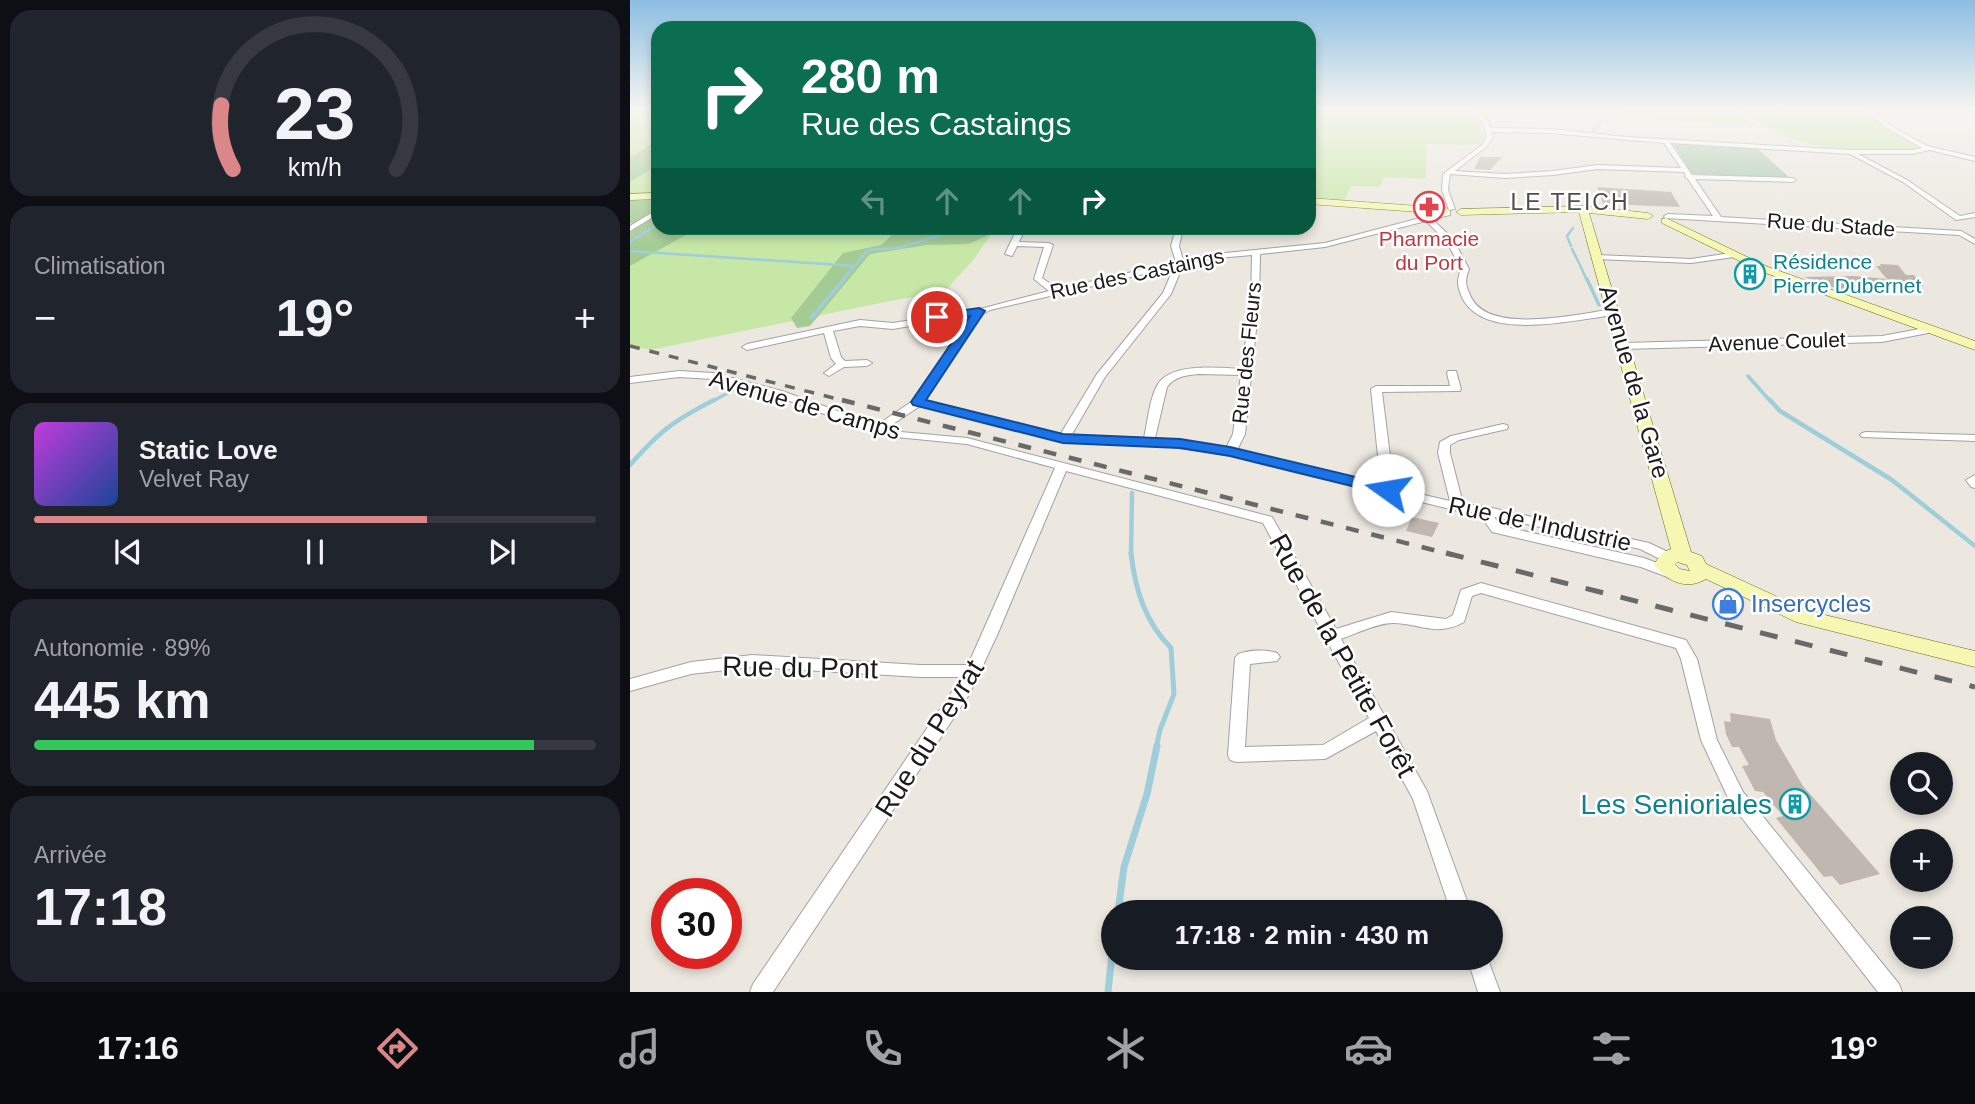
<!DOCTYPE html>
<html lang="fr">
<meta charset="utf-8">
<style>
:root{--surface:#171b24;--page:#20242c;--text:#f1f3f6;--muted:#9ea1a6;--line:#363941;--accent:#db878a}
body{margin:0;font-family:Arial,sans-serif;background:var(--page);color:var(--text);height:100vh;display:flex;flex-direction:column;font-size:26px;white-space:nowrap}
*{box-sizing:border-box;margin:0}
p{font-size:23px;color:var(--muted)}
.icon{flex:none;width:38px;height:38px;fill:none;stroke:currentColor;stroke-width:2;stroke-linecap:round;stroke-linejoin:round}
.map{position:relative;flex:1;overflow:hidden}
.drawer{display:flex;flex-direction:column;gap:10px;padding:10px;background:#0d0f14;width:630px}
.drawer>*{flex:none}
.guide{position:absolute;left:21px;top:21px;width:665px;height:214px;border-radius:21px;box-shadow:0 4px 10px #0003;background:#0b6e4f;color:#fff;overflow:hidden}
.buttons{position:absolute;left:1260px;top:752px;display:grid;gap:14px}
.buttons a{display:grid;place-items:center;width:63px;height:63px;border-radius:50%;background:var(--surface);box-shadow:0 4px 10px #0003;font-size:35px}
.speed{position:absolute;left:21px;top:878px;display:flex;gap:14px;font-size:35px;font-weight:700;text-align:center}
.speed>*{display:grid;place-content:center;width:91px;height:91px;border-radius:50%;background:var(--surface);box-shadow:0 4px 10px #0003;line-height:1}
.speed .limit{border:10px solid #d22;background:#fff;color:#111}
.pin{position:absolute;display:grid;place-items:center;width:60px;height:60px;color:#fff;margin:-30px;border:4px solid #fff;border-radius:50%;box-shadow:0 2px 7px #0007}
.me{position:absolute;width:77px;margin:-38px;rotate:283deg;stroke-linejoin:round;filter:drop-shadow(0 0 5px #0008)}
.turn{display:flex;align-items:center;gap:24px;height:147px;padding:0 35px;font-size:32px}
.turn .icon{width:91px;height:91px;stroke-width:2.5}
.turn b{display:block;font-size:49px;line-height:60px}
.lanes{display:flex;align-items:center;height:66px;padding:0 35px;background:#0003;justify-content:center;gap:35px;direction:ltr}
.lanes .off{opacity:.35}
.big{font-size:52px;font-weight:700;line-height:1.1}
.drawer .widget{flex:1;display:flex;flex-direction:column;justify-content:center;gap:10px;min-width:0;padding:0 24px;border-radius:21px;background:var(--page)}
.drawer .dial{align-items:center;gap:0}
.dial svg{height:182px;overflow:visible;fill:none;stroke:var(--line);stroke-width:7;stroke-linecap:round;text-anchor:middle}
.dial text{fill:var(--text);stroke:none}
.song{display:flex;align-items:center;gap:21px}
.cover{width:84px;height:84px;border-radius:10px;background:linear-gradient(135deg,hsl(290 70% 55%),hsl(220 70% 35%))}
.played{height:7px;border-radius:4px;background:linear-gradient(90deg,var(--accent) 70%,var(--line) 70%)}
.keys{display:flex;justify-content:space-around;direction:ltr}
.heat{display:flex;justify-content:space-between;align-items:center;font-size:38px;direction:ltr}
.charge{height:10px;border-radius:5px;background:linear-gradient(90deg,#34c759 89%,var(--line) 0)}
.trip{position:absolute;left:471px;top:900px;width:402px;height:70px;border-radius:35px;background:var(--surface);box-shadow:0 4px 10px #0003;font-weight:700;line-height:70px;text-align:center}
.dock{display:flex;height:112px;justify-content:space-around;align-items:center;background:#090b0e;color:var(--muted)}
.dock .icon{width:49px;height:49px}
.dock .current{color:var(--accent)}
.dock b{font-size:32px;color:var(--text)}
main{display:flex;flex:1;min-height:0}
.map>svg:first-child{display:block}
.grass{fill:#c6e7a6}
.forest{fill:#a5cb95}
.cemetery{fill:#a2c5a6}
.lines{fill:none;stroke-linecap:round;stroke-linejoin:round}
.stream-far5{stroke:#a0cdda;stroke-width:2}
.stream-far4{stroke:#a0cdda;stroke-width:2.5}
.stream-far3{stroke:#a0cdda;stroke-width:3.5}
.stream-far2{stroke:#a0cdda;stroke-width:4.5}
.stream-far1{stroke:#a0cdda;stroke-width:5}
.stream{stroke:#a0cdda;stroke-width:7}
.building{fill:#c0b7b0}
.minor-casing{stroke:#a2a2a2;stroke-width:2}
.secondary-casing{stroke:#626c07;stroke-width:1}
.minor{fill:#fff;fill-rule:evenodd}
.secondary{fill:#f5f7b3;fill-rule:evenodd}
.rail-far2{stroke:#696969;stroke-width:3.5;stroke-dasharray:10 10;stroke-linecap:butt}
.rail-far1{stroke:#696969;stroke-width:4.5;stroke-dasharray:13 13;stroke-linecap:butt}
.rail{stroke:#696969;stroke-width:5;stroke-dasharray:18 18;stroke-linecap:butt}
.route{fill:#1a73e8;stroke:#114b97;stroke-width:2}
.labels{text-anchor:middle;stroke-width:5;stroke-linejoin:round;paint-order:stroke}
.far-street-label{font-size:21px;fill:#1b1b1b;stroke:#fff}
.far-health-label{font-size:21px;fill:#be3a42;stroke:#fff}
.far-culture-label{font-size:21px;fill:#0d838f;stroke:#fff;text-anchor:start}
.far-quarter-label{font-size:23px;letter-spacing:2px;fill:#4e4e4e;stroke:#fff}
.street-label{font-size:24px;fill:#1b1b1b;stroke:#fff}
.shop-label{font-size:24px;fill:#366cbe;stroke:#fff;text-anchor:start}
.near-street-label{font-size:28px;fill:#1b1b1b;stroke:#fff}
.near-culture-label{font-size:28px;fill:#0d838f;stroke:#fff;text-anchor:end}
</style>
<main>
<section class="drawer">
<div class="widget dial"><svg viewBox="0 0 100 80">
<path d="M14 69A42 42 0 1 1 86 69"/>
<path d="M14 69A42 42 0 0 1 9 41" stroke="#db878a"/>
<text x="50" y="56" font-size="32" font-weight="700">23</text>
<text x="50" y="72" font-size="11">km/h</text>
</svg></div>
<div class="widget"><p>Climatisation</p>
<div class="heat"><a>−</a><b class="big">19°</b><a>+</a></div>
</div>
<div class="widget">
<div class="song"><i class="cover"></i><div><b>Static Love</b><p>Velvet Ray</p></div></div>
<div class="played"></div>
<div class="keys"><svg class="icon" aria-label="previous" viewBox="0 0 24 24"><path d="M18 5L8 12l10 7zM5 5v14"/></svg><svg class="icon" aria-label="pause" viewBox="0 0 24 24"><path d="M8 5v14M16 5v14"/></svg><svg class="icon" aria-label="next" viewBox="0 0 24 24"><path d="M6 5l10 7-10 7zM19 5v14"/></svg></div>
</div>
<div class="widget"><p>Autonomie · 89%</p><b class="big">445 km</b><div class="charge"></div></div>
<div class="widget"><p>Arrivée</p><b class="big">17:18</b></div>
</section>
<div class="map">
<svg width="1345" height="992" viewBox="0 0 1345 992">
<rect width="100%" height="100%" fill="#ece8e0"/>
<path class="grass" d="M0,108H28V228H365L344,259L313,293L270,299L20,350L0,345Z
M679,108H837L848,119L855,140L849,145L796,144V179L754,177L750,187L721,186L712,205L679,202Z
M1002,108H1101L1126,126L979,116L995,113Z
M1108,108H1231L1261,132L1293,149C1252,156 1193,151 1154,136C1138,129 1123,118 1108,108Z"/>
<path class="forest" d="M28,140V165L0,182V158Z
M28,191V228H103L63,231L0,266V233L12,223H0V196Z
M310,228H373L339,244L297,245L240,254L180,326L167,328L161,318L213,253L251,245L262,235Z"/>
<path class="cemetery" d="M1042,143L1126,147L1160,178L1062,174Z"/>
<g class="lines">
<path class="stream-far5" d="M1336,108L1345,111
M962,132L976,116"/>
<path class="stream-far4" d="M0,242L28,224
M941,246L937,236L943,228
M942,249L949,263
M0,251L225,266
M950,265L957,281
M212,281L238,250L267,248L335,228"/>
<path class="stream-far3" d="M957,279L969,305
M181,318L214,279
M1118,376L1141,402
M81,402L105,389"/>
<path class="stream-far2" d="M1140,400L1150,411L1262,480L1345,546
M0,465C30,431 43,421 84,400
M501,555L502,493"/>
<path class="stream-far1" d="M501,553C505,589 515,622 541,648L544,694L530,730L526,748"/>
<path class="stream" d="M488,912L494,867L517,794L527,746
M478,992L483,944"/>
</g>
<path class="building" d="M850,157H872L860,170L844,169Z
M967,187L1041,192L1050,207L973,204Z
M1250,264L1268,265L1276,275H1284L1294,286L1214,291L1174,277L1224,276L1257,279L1246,266H1251Z
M782,517L809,523L802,537L776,531Z
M1100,713L1140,719L1146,740L1173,786L1250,874L1210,885L1202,876L1194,877L1146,818L1153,816L1133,792L1125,791L1112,766L1119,765L1109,747H1102L1096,734L1094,721L1101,722Z"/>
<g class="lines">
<g class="minor-casing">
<path id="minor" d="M838,108H844L858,121L860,128L919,129L997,137L1220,150H1282L1292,148L1257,128L1232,108H1238L1261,126L1297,146L1345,157V161L1299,150L1282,154H1228L1277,180L1330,216L1345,213V217L1326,220L1273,182L1220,154L1040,143L1062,175L1163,178L1166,180L1163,182L1065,179L1091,217L1331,231L1345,239V244L1329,235L1035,218L1034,216L1038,214L1083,216L1058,179L1055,177L1056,176L1054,172L967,169L923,175L875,178L820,174L818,190L825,209L819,210L812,190L813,174L852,145L857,137L853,123ZM861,132L919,133L1034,143L1051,168L967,165L923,171L875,174L825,171L856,147L863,137Z
M28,209V214L0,231V226Z
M817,211H820V215L802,219L823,239L839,269C835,280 835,284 840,295C857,337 950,313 985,309L989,312L985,315C945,319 851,344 831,295C827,284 827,280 831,269L817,242L796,221L695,247L630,254L629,301L615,434L607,450L751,485L741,389L746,386H820L817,373L818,371H826L831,389L830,391L752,392L764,488L820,501L808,453L810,442L821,436L873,424L877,425L878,427L877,429L829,440L820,445V453L833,504L853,506L1019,543L1042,554L1044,557L1042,560H1032L1010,549L864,517L871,526L1014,558L1045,570L1047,573L1045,576L1040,578L1011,567L862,532L849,513L828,511L600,455L519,444L433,442L290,406L257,428L271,432L337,438L642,517L706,629L761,612L816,619L823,615L831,590L851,583L1056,640L1067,659L1087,740L1113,792L1269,984L1272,992H1248L1101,804L1071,740L1051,659L1046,648L851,593L842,596L834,622C807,637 792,624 764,623C750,622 725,634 711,639L797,791L841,912H821L783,799L746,731L695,759L606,762L600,760L598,755L605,658L608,654C619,650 636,649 647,653L650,657L647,661L620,664L615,747L693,745L739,718L633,523L436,471L368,633L340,693L143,992H120L123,984L332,677H290L122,667L61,674L0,691V679L61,662L122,655L290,665H338L425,468L337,444L266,437L226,426L144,395L83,379L49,377L0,383V377L49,371L83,373L152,391L247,425L284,400L340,315L263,329L230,326L203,331L211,357L215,361L237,360L242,363L237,366L214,367L199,376L194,373L206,364L201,358L194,333L117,350L112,347L117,344L230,320L263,323L350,309L419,291L404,279L414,247L387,246L382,256L375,254L386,231L390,229L394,231L389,242L419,243L423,245L412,278L428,289L546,262L541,246L546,228H553L549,246L553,260L576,255L695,243ZM622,255L621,301L612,369C589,368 542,362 528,384C519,399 518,421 514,438L441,436L475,377L541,294L553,265L576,259ZM544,267L533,293L467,374L430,435L294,400L348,317L360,310ZM569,374L611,375L603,434L596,448L525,438L537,387C545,376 557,375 569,374Z
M1101,253H1104V257L1061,263L967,259L963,257L967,255L1061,259Z
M1300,327L1305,330L1303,332L1252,342L993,349L988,346L993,343L1252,336Z
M1236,432L1345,435V441L1232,437L1230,435L1232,433Z
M1345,475V488L1341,487L1336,480Z
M837,957H857L870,992H848Z"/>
</g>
<g class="secondary-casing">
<path id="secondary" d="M28,193V199L0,200V194Z
M679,198L816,208L821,211L816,214L679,204Z
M953,206L1018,213L1023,216L1018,219L959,213L1061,552L1072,556L1076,564L1178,611L1345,651V667L1166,622L1076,579C1057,591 1035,581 1024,564C1029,557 1033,551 1041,549L949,212L831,215L826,212L831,209ZM1047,562L1057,565L1060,571L1050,569L1045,564Z
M1036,218L1138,267L1345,341V350L1130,271L1032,223V219Z"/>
</g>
<use href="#minor" class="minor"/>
<use href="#secondary" class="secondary"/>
<path class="rail-far2" d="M0,346L219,402"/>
<path class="rail-far1" d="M212,400L823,555"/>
<path class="rail" d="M816,553L1345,687"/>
</g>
<linearGradient id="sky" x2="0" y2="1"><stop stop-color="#8bbee2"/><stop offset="0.44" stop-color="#f6f5f1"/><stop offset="1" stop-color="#f6f5f1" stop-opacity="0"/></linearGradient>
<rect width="1345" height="247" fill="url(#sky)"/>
<path class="route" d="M349,308L355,311L296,400L433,434L550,439L600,447L764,486L766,490L758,495L600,456L550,448L433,443L283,405L281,402L340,316L307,321L301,317L307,314Z"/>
<defs>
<g id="pharmacy-ring" transform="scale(1.575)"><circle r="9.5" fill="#fff" stroke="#e0444e" stroke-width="1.5"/><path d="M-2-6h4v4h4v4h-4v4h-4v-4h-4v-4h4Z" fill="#e0444e"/></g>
<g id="building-ring" transform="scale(1.575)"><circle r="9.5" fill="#fff" stroke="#0f9aa8" stroke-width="1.5"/><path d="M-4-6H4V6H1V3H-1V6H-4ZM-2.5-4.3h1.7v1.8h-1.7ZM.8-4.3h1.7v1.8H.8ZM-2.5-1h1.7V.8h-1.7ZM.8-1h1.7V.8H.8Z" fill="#0f9aa8"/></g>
<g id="shop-ring" transform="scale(1.575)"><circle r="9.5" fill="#fff" stroke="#3f7fe0" stroke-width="1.5"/><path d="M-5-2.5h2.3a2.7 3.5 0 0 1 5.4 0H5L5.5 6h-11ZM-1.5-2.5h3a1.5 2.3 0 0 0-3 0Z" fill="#3f7fe0"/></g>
</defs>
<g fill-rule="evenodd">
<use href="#pharmacy-ring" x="799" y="207"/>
<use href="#building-ring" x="1120" y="274"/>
<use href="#shop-ring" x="1098" y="604"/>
<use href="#building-ring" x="1165" y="804"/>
</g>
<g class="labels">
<g class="far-street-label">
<text transform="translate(1201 225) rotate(4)" y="7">Rue du Stade</text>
<text transform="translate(507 274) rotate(-12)" y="7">Rue des Castaings</text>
<text transform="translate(1147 342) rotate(-2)" y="7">Avenue Coulet</text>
<text transform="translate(617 353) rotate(-84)" y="7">Rue des Fleurs</text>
</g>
<g class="far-health-label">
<text x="799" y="246">Pharmacie<tspan x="799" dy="24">du Port</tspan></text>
</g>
<g class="far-culture-label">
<text x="1143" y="269">Résidence<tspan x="1143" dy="24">Pierre Dubernet</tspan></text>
</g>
<g class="far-quarter-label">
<text x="940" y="210">LE TEICH</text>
</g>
<g class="street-label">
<text transform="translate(1004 382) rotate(74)" y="8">Avenue de la Gare</text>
<text transform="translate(175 405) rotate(16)" y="8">Avenue de Camps</text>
<text transform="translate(910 524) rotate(12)" y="8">Rue de l'Industrie</text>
</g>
<g class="shop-label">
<text x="1121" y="612">Insercycles</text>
</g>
<g class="near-street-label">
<text transform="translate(713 655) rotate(61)" y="10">Rue de la Petite Forêt</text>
<text transform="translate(170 667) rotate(1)" y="10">Rue du Pont</text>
<text transform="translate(299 738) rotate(-58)" y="10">Rue du Peyrat</text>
</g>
<g class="near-culture-label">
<text x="1142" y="814">Les Senioriales</text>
</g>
</g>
</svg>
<div class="buttons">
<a><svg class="icon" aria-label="search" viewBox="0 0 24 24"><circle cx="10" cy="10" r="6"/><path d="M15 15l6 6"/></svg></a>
<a>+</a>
<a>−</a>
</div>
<div class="speed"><div class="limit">30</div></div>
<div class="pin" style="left:307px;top:317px;background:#d93025"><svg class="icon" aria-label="arrive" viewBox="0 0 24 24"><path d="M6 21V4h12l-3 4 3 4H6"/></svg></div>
<svg class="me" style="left:758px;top:490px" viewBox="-20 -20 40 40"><circle r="19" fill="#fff"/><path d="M0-13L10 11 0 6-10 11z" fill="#1a73e8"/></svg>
<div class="trip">17:18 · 2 min · 430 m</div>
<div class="guide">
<div class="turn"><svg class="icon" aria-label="right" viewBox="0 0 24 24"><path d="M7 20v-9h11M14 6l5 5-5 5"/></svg><div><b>280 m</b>Rue des Castaings</div></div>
<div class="lanes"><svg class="icon off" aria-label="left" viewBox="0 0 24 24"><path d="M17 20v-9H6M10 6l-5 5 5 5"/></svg><svg class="icon off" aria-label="ahead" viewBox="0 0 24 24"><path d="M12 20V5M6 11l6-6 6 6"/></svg><svg class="icon off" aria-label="ahead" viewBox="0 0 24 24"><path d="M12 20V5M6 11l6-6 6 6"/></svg><svg class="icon" aria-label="right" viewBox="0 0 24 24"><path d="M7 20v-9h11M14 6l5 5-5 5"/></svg></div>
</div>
</div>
</main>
<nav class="dock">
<b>17:16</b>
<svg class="icon current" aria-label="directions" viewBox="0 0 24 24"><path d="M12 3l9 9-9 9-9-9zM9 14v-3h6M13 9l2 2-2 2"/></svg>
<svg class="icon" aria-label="music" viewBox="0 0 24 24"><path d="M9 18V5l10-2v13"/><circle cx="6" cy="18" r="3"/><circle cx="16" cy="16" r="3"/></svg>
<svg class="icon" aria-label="phone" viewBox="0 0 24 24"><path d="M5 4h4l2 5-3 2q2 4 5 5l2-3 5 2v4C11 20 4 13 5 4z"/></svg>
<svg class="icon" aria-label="climate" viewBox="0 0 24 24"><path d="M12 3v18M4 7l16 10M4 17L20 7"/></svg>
<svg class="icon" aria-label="car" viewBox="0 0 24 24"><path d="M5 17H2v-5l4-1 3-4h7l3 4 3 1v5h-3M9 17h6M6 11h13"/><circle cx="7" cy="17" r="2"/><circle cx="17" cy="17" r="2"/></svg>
<svg class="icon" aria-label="filters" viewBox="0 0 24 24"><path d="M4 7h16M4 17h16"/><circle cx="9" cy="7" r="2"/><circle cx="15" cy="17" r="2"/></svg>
<b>19°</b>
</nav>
